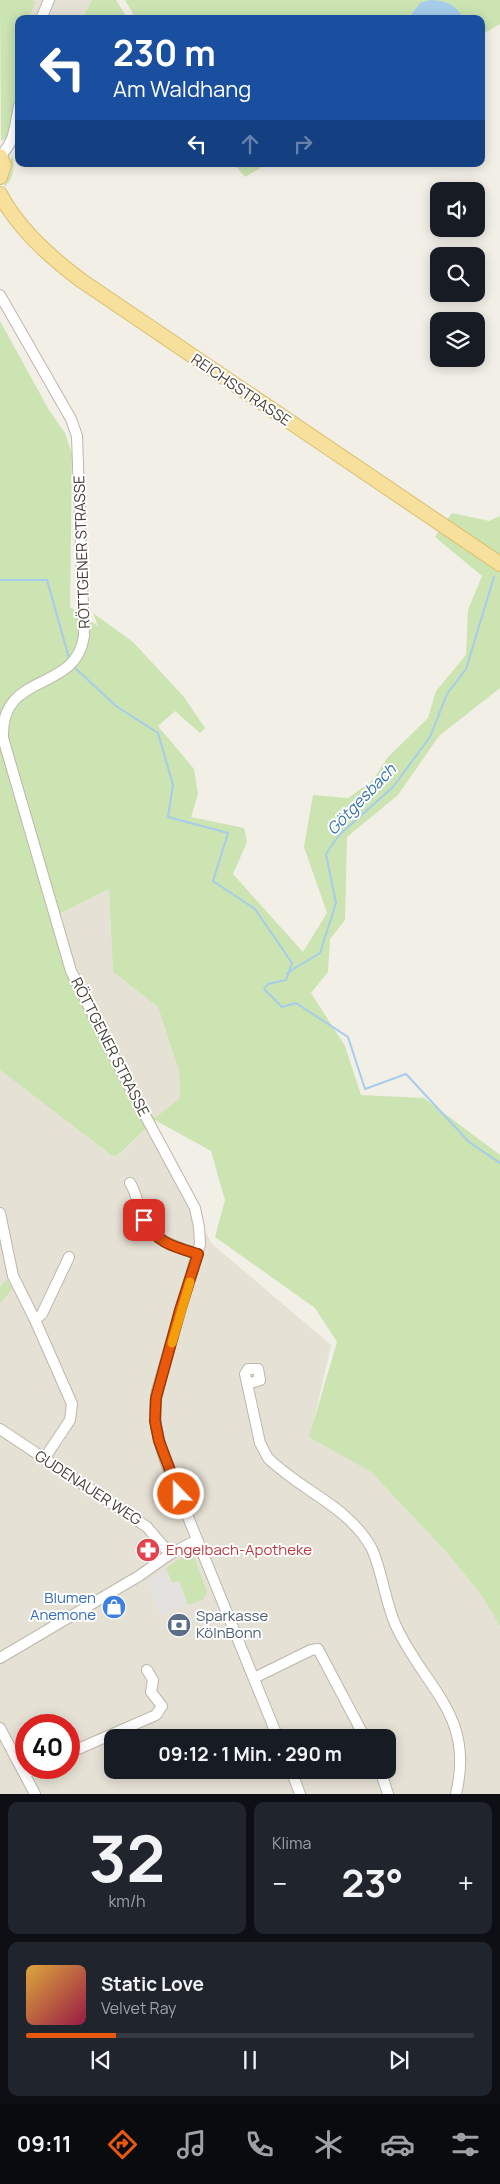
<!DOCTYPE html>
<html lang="de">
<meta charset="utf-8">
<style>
:root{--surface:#171b24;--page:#20242c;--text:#f1f3f6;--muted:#9ea1a6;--line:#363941;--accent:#ea580c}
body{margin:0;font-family:Manrope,sans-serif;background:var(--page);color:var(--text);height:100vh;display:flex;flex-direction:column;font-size:19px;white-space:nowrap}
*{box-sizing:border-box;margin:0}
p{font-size:16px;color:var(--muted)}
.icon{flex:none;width:28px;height:28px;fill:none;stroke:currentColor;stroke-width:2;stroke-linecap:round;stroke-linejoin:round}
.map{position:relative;height:1794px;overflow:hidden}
.panel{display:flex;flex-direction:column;gap:8px;padding:8px;background:#0d0f14;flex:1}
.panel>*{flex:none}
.top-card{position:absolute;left:15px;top:15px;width:470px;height:152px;border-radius:10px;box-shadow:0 2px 12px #0003;background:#1a4fa0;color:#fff;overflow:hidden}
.tools{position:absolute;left:430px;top:182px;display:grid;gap:10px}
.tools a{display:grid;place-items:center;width:55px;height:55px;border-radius:10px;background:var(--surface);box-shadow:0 2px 12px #0003;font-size:25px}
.speed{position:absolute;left:15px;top:1714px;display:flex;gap:10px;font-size:25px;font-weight:700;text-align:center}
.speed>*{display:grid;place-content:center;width:65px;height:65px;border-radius:50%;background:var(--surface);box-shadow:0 2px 12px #0003;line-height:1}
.speed .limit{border:8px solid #d22;background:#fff;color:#111}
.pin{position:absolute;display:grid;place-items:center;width:42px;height:42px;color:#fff;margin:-21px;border-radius:10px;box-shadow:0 2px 8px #0006}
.me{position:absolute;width:55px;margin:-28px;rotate:338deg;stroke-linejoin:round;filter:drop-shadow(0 0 4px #0008)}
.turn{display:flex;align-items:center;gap:18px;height:105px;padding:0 15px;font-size:22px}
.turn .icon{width:65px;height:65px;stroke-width:2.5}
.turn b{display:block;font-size:35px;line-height:42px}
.lanes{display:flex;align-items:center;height:48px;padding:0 15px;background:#0003;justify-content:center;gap:25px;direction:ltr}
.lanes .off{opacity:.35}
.big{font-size:38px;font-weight:700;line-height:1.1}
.panel .tile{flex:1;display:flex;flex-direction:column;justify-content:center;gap:8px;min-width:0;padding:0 18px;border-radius:10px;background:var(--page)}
.panel .dial{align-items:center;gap:0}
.dial b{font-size:65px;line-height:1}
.song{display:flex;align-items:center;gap:15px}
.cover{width:60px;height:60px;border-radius:8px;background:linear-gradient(135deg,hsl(40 70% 55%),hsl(340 70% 35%))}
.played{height:5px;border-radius:2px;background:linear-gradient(90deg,var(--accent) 20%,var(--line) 20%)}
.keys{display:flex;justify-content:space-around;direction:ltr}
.heat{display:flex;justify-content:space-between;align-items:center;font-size:28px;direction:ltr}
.panel .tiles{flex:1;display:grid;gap:8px;grid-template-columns:1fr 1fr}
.tile:last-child{grid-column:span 2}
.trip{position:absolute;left:104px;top:1729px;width:292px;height:50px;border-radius:10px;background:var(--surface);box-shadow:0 2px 12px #0003;font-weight:700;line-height:50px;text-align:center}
.tabs{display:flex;height:80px;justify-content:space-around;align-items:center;background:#090b0e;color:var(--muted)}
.tabs .icon{width:35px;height:35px}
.tabs .selected{color:var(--accent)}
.tabs b{font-size:22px;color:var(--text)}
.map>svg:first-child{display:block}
.residential{fill:#e6e1d5;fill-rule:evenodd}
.green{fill:#cbe4b2;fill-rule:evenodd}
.parking{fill:#e3e2de}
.water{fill:#a7cceb}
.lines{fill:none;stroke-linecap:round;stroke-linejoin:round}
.stream{stroke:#a7cceb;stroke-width:2}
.minor-casing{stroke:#bdb7aa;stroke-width:12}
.major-casing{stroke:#dbbe6c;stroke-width:16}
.minor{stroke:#fff;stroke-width:10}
.major{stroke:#f7e09b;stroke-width:14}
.route-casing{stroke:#983908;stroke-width:12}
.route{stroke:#ea580c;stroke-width:9}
.slow{stroke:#f59e0b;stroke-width:9}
.labels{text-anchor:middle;stroke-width:4;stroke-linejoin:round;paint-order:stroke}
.street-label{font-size:15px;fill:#454036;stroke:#fff}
.health-label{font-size:15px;fill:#be3a42;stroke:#fff;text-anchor:start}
.shop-label{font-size:15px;fill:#366cbe;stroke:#fff;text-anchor:end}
.service-label{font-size:15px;fill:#4e5e75;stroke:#fff;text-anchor:start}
.water-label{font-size:16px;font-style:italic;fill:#3774a9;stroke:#fff}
</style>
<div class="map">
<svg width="500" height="1794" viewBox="0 0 500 1794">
<rect width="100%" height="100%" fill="#f2efe7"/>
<path class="residential" d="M0,0H92L82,19H19Z
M109,889L113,972L158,1007L179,1071L180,1098L155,1119L128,1086L70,975L53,917Z
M0,1070L111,1155L118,1156L155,1120L211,1243L331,1345L310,1437L371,1472L449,1555L481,1595L500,1626V1794H0ZM26,1725H69V1768H26ZM112,1738H388V1770H112Z"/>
<path class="green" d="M0,0H33L35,3L28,19H19V92L8,137L1,141Z
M92,0H116L128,19H82Z
M125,0H500V24L481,35V19H136Z
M12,155C16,165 13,181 4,187Z
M234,164H267L245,177Z
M0,321L49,410L65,433L72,454L70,607L98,626L93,613L133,642L184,697L205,728L200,733L175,711L158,726L194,769L198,794L191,817L244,828L247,842L233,874L303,952L327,913L304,847L313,795L348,798L373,780L388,757L428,718L436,691L466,655L468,610L482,576L435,537L452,513L489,521L500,516V688L439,736L398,795L347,837L345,920L330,939L328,972L311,993L345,1046L361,1095L424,1098L500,1155V1626L481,1595L449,1555L371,1472L309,1437L337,1342L315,1308L215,1237L225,1200L211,1151L155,1120L117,1156L111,1155L0,1070ZM109,889L113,972L158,1007L179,1071L180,1098L155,1118L128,1086L70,975L53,917Z
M7,1279L12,1289L0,1304V1287Z
M186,1555L195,1559L207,1592L204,1599L188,1605L179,1581L172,1583L166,1568Z"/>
<path class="parking" d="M166,1568L172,1583L179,1581L188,1605L161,1615L146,1581Z"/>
<path class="water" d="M430,0C443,0 454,3 462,16L461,19H408L420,3Z"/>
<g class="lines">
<path class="stream" d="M0,580H47L69,658
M73,666L116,706L158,733L173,785L168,817L228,833L213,881L255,909L292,963L286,980L268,984L264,989L282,1007L296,1003L348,1037L365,1089L406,1074L469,1142L500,1163
M287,973L320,953L336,903L326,854L339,835L393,787L430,737L447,694L466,669L494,577"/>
<g class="minor-casing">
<path id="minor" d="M41,19L49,0
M0,156C15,143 15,124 19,106
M0,295L71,419L77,436L84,636C76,694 0,670 3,738L71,971L127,1082L195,1208L199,1227L200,1244L157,1391C152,1417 158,1439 166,1463L278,1738
M130,1183C136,1192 137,1202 141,1212C150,1240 173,1246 198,1254
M0,1213L13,1276L35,1320L72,1404L70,1420L44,1459
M35,1320L42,1314L69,1257
M248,1384L260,1380L258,1369H248L245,1374L260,1443L268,1458C301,1491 349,1506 372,1549C383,1574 385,1602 396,1626C425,1689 475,1714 456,1794
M0,1429L147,1527L170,1554
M0,1658L139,1576L170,1554L197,1540
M254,1678L311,1650L318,1649L365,1738
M0,1728L35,1794
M69,1753L156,1715L162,1706L151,1692L153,1680L147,1670
M291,1770L300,1794
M380,1770L388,1794
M25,1773L37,1768"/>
</g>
<g class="major-casing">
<path id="major" d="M0,156L4,165L0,177
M0,194C18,229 51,258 82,281L500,564"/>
</g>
<use href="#minor" class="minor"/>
<use href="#major" class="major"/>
</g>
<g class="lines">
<g class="route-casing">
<path id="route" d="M144,1220C156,1243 175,1247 198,1254L180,1310L156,1398L155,1421L159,1441L179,1494"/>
</g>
<use href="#route" class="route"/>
<path class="slow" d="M172,1343L190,1282"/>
</g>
<defs>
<g id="pharmacy-disc" transform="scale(1.25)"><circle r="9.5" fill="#e0444e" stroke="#fff"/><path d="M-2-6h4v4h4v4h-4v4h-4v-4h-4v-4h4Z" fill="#fff"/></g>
<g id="shop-disc" transform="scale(1.25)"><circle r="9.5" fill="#3f7fe0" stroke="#fff"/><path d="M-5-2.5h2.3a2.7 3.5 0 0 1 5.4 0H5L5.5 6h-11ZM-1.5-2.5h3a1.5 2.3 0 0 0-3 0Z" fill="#fff"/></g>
<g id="bank-disc" transform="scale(1.25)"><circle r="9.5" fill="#5c6f8a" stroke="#fff"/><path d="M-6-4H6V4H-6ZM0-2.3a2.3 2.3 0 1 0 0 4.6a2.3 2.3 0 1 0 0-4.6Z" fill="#fff"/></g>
</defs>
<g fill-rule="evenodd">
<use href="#pharmacy-disc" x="148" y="1550"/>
<use href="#shop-disc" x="114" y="1607"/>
<use href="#bank-disc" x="179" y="1625"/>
</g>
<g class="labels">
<g class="street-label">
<text transform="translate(241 390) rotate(34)" y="5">REICHSSTRASSE</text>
<text transform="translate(82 552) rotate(-92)" y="5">RÖTTGENER STRASSE</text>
<text transform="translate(110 1047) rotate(63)" y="5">RÖTTGENER STRASSE</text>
<text transform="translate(88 1488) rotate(33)" y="5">GUDENAUER WEG</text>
</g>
<g class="health-label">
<text x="166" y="1555">Engelbach-Apotheke</text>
</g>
<g class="shop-label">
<text x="96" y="1603">Blumen<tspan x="96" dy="17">Anemone</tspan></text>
</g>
<g class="service-label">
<text x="196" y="1621">Sparkasse<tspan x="196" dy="17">KölnBonn</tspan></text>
</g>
<g class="water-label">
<text transform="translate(361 799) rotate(-46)" y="6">Götgesbach</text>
</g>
</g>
</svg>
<div class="tools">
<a><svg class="icon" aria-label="sound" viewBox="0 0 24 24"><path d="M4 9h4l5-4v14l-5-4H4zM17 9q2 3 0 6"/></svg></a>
<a><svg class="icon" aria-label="search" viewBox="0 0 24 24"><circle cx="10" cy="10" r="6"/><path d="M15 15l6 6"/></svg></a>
<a><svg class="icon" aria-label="layers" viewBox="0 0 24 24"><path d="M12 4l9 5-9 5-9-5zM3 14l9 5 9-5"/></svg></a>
</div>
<div class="speed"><div class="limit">40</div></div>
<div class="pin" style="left:144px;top:1220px;background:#d93025"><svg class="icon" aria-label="arrive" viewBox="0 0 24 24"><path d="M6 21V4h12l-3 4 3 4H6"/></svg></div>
<svg class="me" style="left:179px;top:1494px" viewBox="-20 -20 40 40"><circle r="17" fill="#ea580c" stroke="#fff" stroke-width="3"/><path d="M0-11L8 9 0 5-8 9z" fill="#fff"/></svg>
<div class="trip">09:12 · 1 Min. · 290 m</div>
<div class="top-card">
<div class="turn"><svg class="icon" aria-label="left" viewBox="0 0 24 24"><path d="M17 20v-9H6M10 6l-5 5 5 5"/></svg><div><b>230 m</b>Am Waldhang</div></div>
<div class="lanes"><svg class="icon" aria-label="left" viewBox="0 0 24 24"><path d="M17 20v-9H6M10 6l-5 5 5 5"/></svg><svg class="icon off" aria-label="ahead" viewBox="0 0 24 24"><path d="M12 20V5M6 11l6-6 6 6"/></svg><svg class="icon off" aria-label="right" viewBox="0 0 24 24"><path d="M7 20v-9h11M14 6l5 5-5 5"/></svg></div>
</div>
</div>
<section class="panel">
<div class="tiles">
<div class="tile dial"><b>32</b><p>km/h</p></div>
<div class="tile"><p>Klima</p>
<div class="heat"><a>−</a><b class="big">23°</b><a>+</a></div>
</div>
<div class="tile">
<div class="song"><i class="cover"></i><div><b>Static Love</b><p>Velvet Ray</p></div></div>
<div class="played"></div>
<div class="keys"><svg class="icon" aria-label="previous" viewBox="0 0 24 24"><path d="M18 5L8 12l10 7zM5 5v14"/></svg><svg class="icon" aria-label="pause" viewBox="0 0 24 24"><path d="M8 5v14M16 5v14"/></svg><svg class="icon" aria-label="next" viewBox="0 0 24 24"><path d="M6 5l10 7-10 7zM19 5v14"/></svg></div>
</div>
</div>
</section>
<nav class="tabs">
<b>09:11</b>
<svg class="icon selected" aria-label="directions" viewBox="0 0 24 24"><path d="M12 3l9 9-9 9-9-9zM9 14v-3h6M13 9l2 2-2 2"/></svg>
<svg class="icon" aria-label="music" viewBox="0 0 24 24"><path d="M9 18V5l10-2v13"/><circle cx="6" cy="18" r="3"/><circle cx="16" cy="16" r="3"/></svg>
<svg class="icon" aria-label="phone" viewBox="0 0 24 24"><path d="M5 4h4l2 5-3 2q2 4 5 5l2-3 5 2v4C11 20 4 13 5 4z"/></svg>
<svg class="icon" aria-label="climate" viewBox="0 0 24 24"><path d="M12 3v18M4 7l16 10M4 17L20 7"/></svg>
<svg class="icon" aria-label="car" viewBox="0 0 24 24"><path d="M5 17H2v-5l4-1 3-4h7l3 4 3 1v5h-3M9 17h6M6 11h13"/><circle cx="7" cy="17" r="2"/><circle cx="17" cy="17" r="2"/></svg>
<svg class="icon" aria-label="filters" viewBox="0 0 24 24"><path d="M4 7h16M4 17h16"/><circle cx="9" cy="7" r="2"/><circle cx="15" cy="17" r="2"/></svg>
</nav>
